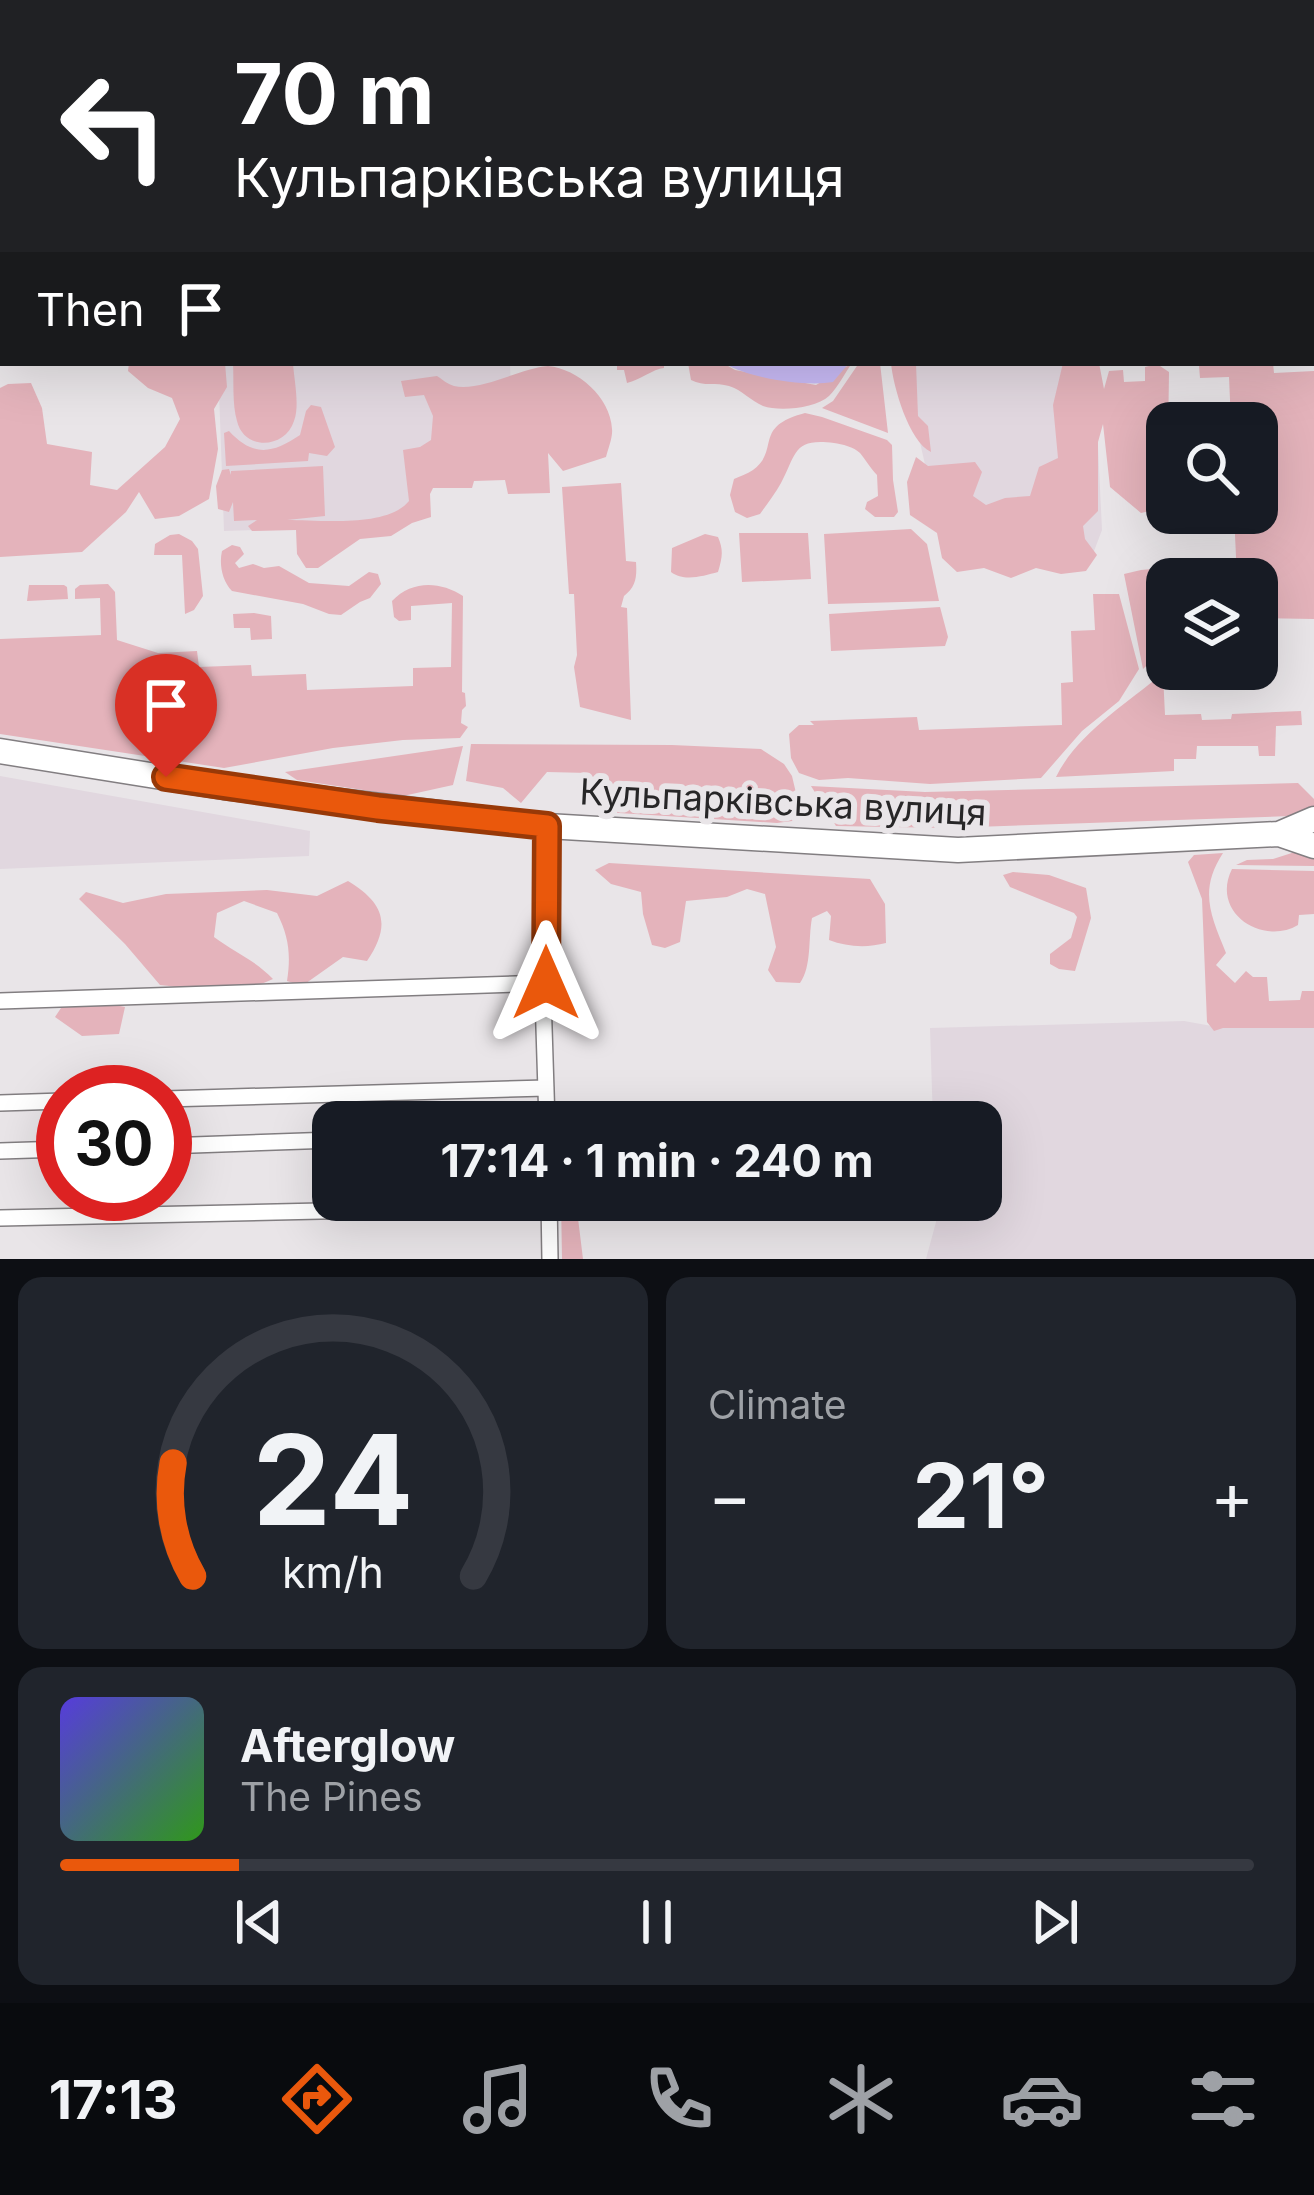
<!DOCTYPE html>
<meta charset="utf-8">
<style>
:root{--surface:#171b24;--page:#20242c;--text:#f1f3f6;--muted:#9ea1a6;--line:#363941;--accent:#ea580c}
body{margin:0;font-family:Inter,sans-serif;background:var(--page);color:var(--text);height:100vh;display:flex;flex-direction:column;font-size:45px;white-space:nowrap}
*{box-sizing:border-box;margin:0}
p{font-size:39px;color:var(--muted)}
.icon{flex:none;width:66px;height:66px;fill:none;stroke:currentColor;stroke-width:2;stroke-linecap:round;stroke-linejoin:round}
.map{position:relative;height:1259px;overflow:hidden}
.drawer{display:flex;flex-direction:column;gap:18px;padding:18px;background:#0d0f14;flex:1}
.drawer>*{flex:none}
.top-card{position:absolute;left:0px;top:0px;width:1314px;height:366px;box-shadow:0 12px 48px #0002;background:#202124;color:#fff;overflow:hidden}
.buttons{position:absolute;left:1146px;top:402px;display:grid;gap:24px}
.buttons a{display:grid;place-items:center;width:132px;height:132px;border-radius:24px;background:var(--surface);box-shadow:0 12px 48px #0002;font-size:60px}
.speed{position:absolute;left:36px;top:1065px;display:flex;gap:24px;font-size:60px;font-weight:700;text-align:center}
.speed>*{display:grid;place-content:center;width:156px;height:156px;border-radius:50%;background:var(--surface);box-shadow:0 12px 48px #0002;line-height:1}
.speed .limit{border:18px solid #d22;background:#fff;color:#111}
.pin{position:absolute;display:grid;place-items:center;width:102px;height:102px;color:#fff;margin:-123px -51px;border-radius:50% 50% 50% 0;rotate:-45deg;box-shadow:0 0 12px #0007}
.pin .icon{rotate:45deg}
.me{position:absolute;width:132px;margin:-66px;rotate:0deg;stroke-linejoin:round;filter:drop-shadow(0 0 9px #0008)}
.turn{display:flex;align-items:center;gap:42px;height:252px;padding:0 36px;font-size:54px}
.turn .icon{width:156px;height:156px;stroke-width:2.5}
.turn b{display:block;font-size:84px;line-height:102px}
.then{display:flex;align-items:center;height:114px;padding:0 36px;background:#0003;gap:24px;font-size:45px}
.big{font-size:90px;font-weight:700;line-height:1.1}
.drawer .widget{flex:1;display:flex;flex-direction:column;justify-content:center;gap:18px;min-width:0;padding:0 42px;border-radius:24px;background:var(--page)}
.drawer .dial{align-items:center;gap:0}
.dial svg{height:312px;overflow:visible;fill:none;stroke:var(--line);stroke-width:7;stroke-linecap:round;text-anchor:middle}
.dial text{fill:var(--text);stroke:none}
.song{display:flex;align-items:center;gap:36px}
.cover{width:144px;height:144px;border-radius:18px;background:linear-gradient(135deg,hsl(250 70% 55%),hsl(110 70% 35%))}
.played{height:12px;border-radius:6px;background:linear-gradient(90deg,var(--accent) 15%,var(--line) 15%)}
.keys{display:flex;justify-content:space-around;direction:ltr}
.heat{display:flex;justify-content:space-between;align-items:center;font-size:66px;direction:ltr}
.drawer .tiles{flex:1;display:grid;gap:18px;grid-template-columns:1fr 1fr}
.widget:last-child{grid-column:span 2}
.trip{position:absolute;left:312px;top:1101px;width:690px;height:120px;border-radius:24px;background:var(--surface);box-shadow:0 12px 48px #0002;font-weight:700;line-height:120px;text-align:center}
.tabs{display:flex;height:192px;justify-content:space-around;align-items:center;background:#090b0e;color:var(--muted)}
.tabs .icon{width:84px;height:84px}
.tabs .current{color:var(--accent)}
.tabs b{font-size:54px;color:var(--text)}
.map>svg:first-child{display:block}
.built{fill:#e1d7df}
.green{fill:#e4b3bb}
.water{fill:#c7b9f4}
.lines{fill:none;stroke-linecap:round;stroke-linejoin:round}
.street-casing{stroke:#827e81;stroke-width:18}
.primary-casing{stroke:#827e81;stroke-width:27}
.street{stroke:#fff;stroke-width:15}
.primary{stroke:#fff;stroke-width:24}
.route-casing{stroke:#983908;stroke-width:30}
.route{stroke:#ea580c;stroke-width:21}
.labels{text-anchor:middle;stroke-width:12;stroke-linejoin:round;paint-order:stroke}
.street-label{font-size:36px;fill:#272627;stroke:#e9e5e8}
</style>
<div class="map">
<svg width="1314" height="1259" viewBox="0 0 1314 1259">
<rect width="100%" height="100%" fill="#e9e5e8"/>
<path class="built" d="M218,363H510L513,463L427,467L429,515L387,526L224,531Z
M902,363H1094L1102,530L1091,559L946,557Z
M0,776L310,831L309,856L0,869Z
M1184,1021L1223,1028H1314V1259H926L936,1222L935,1200H981V1122H933L930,1028Z"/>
<path class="green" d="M721,0H990V3H717Z
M1311,16H1314V237L1311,242Z
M129,363H225L227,387L214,409L218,449L209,499L179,516L155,519L139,492L126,512L82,552L0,557V388L8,384L31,383L42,408L47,444L92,452L90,485L117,490L165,447L180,419L172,398L148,388L128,371Z
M233,363H293C294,380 300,405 294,421C285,449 244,451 237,421C232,404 234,381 233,363Z
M617,363H664V368C653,369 640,380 627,383L624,370H617Z
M688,363H723L735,370L816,385L852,363C845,373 838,387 829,396C816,408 780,412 763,406C751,401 742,390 729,386C716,382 704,387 691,380Z
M859,363H880L888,433L822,408L833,401Z
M891,363H916L918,416L928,426L931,452C909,442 893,386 891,363Z
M1063,363H1099L1104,389L1109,371L1123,370L1124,382L1145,381V367L1157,364L1169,372L1167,507L1141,513L1110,487L1103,424L1098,442V511L1083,526L1085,539L1097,555L1086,571L1061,574L1036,568L1011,578L984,568L957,572L942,558L937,533L910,515L907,482L916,457L928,466L975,462L982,472L973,496L986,505L1005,498L1030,496L1039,467L1058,458L1053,405Z
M1273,363L1274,373L1314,371V619L1257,618V579H1237L1234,513H1257V423H1231L1229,377L1200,378L1199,366Z
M548,366C578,369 610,397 612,429C613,437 608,449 606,457L563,471L548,453L550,493L508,494L505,480L474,481L472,488H433L430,494L431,517L412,523L391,536L360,539L318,568H306L297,554L296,530L252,531L248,526L257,520L234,521L233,502L229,512L218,509L216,486L222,470L229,469L231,475V471L323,466L325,516L287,520C320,520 387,528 409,501L403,450L420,447L431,440L433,416L424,395L405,397L401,381L437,376C442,379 447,384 454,386C480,392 521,368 548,366Z
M311,405L321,407L335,447L327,456L309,453L308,461L226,466L224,433L229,431C253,457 272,454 300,435L306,411Z
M805,413L822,417L887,440L892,445L893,480L898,512L894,517H875L865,509L867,502L878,496L877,475C870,468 866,460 860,453C854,447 842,444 834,443C793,438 797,453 781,483C775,494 767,504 760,514L747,518L735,512L730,495L734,479C740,476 747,474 753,470C781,449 752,427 805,413Z
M621,483L626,561L636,562C637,577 636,587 624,596L621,607L627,608L631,720L580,707L574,667L577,655L574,594H569L562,487Z
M911,529L927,544L939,601L828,604L824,534Z
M739,533H808L811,579L742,582Z
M179,534L192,541L198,549L203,596L194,610L185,614L182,555H154L155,544L170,535Z
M705,534L718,537C724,551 722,558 718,572C703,576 684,582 671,572L672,548Z
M232,545L240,547L244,554L235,563L239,568L253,564L264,568L279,566L309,583L349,586L369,572L378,574L381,584L370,598L360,602L341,615L329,614L303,604L232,591C222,581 219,564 222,551Z
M1173,567L1174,579H1167V646L1143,669L1124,574L1141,570Z
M108,584L115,592L117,640L158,653L197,651L199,667L251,665L252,676L306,674L307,690L413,686V668L451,667L452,603L411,606V620L399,621L394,617L392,601C412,580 440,581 463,596L462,692L465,693L466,706L462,710L461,723L468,727L460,738L403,740L333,748L224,768L0,734V639L101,635L100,598L75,599V589L80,585Z
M29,585H64L67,587L68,599L27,601Z
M1093,594H1119L1139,669L1119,701L1082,731L1041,778L930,784L848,778L819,780L799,773L791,758L789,734L799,725H814L810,721L917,717L919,730L1062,725L1061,683L1073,682L1071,631L1095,630Z
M940,607L948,637L945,646L831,651L829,614Z
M254,613L271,616L272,639L251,640L250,628H234L233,614Z
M1167,661V669H1235V677L1194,679L1193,673L1163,674L1165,715L1201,714L1202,720L1231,719L1232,714L1301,711L1302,725L1276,726L1275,756H1259L1258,746H1197L1196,759H1174V771L1056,777C1077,734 1126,704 1162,674Z
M471,744L672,745L761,749L784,764L792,776L800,810L792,821L777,823L603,812L589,773L547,772L521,803L503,788L466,781Z
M463,746L453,785L403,796L297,780L285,772Z
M1298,783L1314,799V811L1291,816L947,828L836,826L811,786L925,792Z
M1298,851L1314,854V866L1236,865L1247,860L1273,859Z
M1223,853C1199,890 1210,914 1226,953L1216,965L1235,983L1246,971L1253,977H1267L1269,1001L1300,1000L1302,991H1314V1028H1223L1214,1031L1207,1022L1202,899L1188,862L1194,855Z
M609,863L870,879L885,904L886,943C867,948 847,947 829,940L831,916L827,911L812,918C808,939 812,966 800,983L776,982L768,970L776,947L765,894L747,889L727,897L686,901L680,942L665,948L652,945L643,914L641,892L611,884L595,870Z
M1232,869L1314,871V914L1299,915L1298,925C1263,946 1210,913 1232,869Z
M1013,872L1049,875L1086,888L1091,918L1075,971L1059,969L1050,964V954L1071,938L1077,917L1074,913L1010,887L1003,875Z
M348,881C384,903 392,924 367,961L343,957L302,986L287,981C291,955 289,937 277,913L244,901L217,913L214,937C234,952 255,960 273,979C238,996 197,989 160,985L125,944L79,899L86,892L123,903L166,894L267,890L317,896Z
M101,1002L125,1007L119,1034L82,1036L55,1017L63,1005Z
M561,1200L576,1202L583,1259H562Z"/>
<path class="water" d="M724,363H849L833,382C805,387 748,378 724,363Z"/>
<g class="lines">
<g class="street-casing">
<path id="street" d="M547,826L546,983L543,996L547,1122
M0,1001L546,983
M165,1099L546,1088
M0,1103L63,1101
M165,1146L333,1140
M0,1151L63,1149
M549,1200L550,1259
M0,1218L549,1206"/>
</g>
<g class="primary-casing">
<path id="primary" d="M0,751L224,787L547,826L958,850L1279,834L1314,846
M1279,834L1314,819"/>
</g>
<use href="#street" class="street"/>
<use href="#primary" class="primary"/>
</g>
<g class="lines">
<g class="route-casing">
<path id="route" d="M166,777L378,808L547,826L546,983"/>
</g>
<use href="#route" class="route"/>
</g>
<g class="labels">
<g class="street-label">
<text transform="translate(783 802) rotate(3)" y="13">Кульпарківська вулиця</text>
</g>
</g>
</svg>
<div class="buttons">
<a><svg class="icon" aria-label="search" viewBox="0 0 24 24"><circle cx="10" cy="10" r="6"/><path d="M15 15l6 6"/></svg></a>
<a><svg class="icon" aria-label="layers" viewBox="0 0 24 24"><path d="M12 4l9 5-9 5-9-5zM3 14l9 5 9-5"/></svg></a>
</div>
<div class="speed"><div class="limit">30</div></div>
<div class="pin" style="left:166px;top:777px;background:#d93025"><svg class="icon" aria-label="arrive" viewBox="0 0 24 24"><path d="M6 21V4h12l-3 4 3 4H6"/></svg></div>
<svg class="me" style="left:546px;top:983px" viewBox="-20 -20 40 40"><path d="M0-17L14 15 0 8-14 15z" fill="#ea580c" stroke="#fff" stroke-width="4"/></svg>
<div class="trip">17:14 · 1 min · 240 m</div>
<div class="top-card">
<div class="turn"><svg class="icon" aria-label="left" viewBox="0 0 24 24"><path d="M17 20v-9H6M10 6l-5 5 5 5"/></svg><div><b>70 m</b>Кульпарківська вулиця</div></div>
<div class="then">Then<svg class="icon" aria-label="arrive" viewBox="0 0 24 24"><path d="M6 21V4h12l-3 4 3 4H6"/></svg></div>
</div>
</div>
<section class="drawer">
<div class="tiles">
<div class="widget dial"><svg viewBox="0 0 100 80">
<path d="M14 69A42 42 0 1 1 86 69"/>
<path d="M14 69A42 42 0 0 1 9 40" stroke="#ea580c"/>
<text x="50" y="56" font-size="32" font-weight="700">24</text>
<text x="50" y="72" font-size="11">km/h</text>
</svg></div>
<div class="widget"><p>Climate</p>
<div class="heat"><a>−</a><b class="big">21°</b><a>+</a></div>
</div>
<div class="widget">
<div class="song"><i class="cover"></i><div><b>Afterglow</b><p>The Pines</p></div></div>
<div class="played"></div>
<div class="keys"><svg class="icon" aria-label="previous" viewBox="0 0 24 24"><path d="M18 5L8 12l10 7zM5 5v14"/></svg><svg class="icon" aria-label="pause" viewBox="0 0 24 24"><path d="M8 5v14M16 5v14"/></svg><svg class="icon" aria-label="next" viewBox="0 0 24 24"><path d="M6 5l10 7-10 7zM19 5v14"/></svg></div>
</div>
</div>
</section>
<nav class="tabs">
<b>17:13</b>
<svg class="icon current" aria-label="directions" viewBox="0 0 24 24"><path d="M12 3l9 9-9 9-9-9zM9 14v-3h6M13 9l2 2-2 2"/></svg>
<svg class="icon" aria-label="music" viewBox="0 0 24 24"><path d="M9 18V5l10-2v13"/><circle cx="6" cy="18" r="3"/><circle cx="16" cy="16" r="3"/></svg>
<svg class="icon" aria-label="phone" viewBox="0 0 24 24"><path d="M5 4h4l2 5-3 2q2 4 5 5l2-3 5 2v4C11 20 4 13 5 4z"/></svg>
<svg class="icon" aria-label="climate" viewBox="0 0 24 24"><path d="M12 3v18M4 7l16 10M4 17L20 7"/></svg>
<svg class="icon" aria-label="car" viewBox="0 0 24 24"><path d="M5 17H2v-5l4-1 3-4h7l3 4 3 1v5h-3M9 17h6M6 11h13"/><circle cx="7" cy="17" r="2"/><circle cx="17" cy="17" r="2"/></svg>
<svg class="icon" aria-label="filters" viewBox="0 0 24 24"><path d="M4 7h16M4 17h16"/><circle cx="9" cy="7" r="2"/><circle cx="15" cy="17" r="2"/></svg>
</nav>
